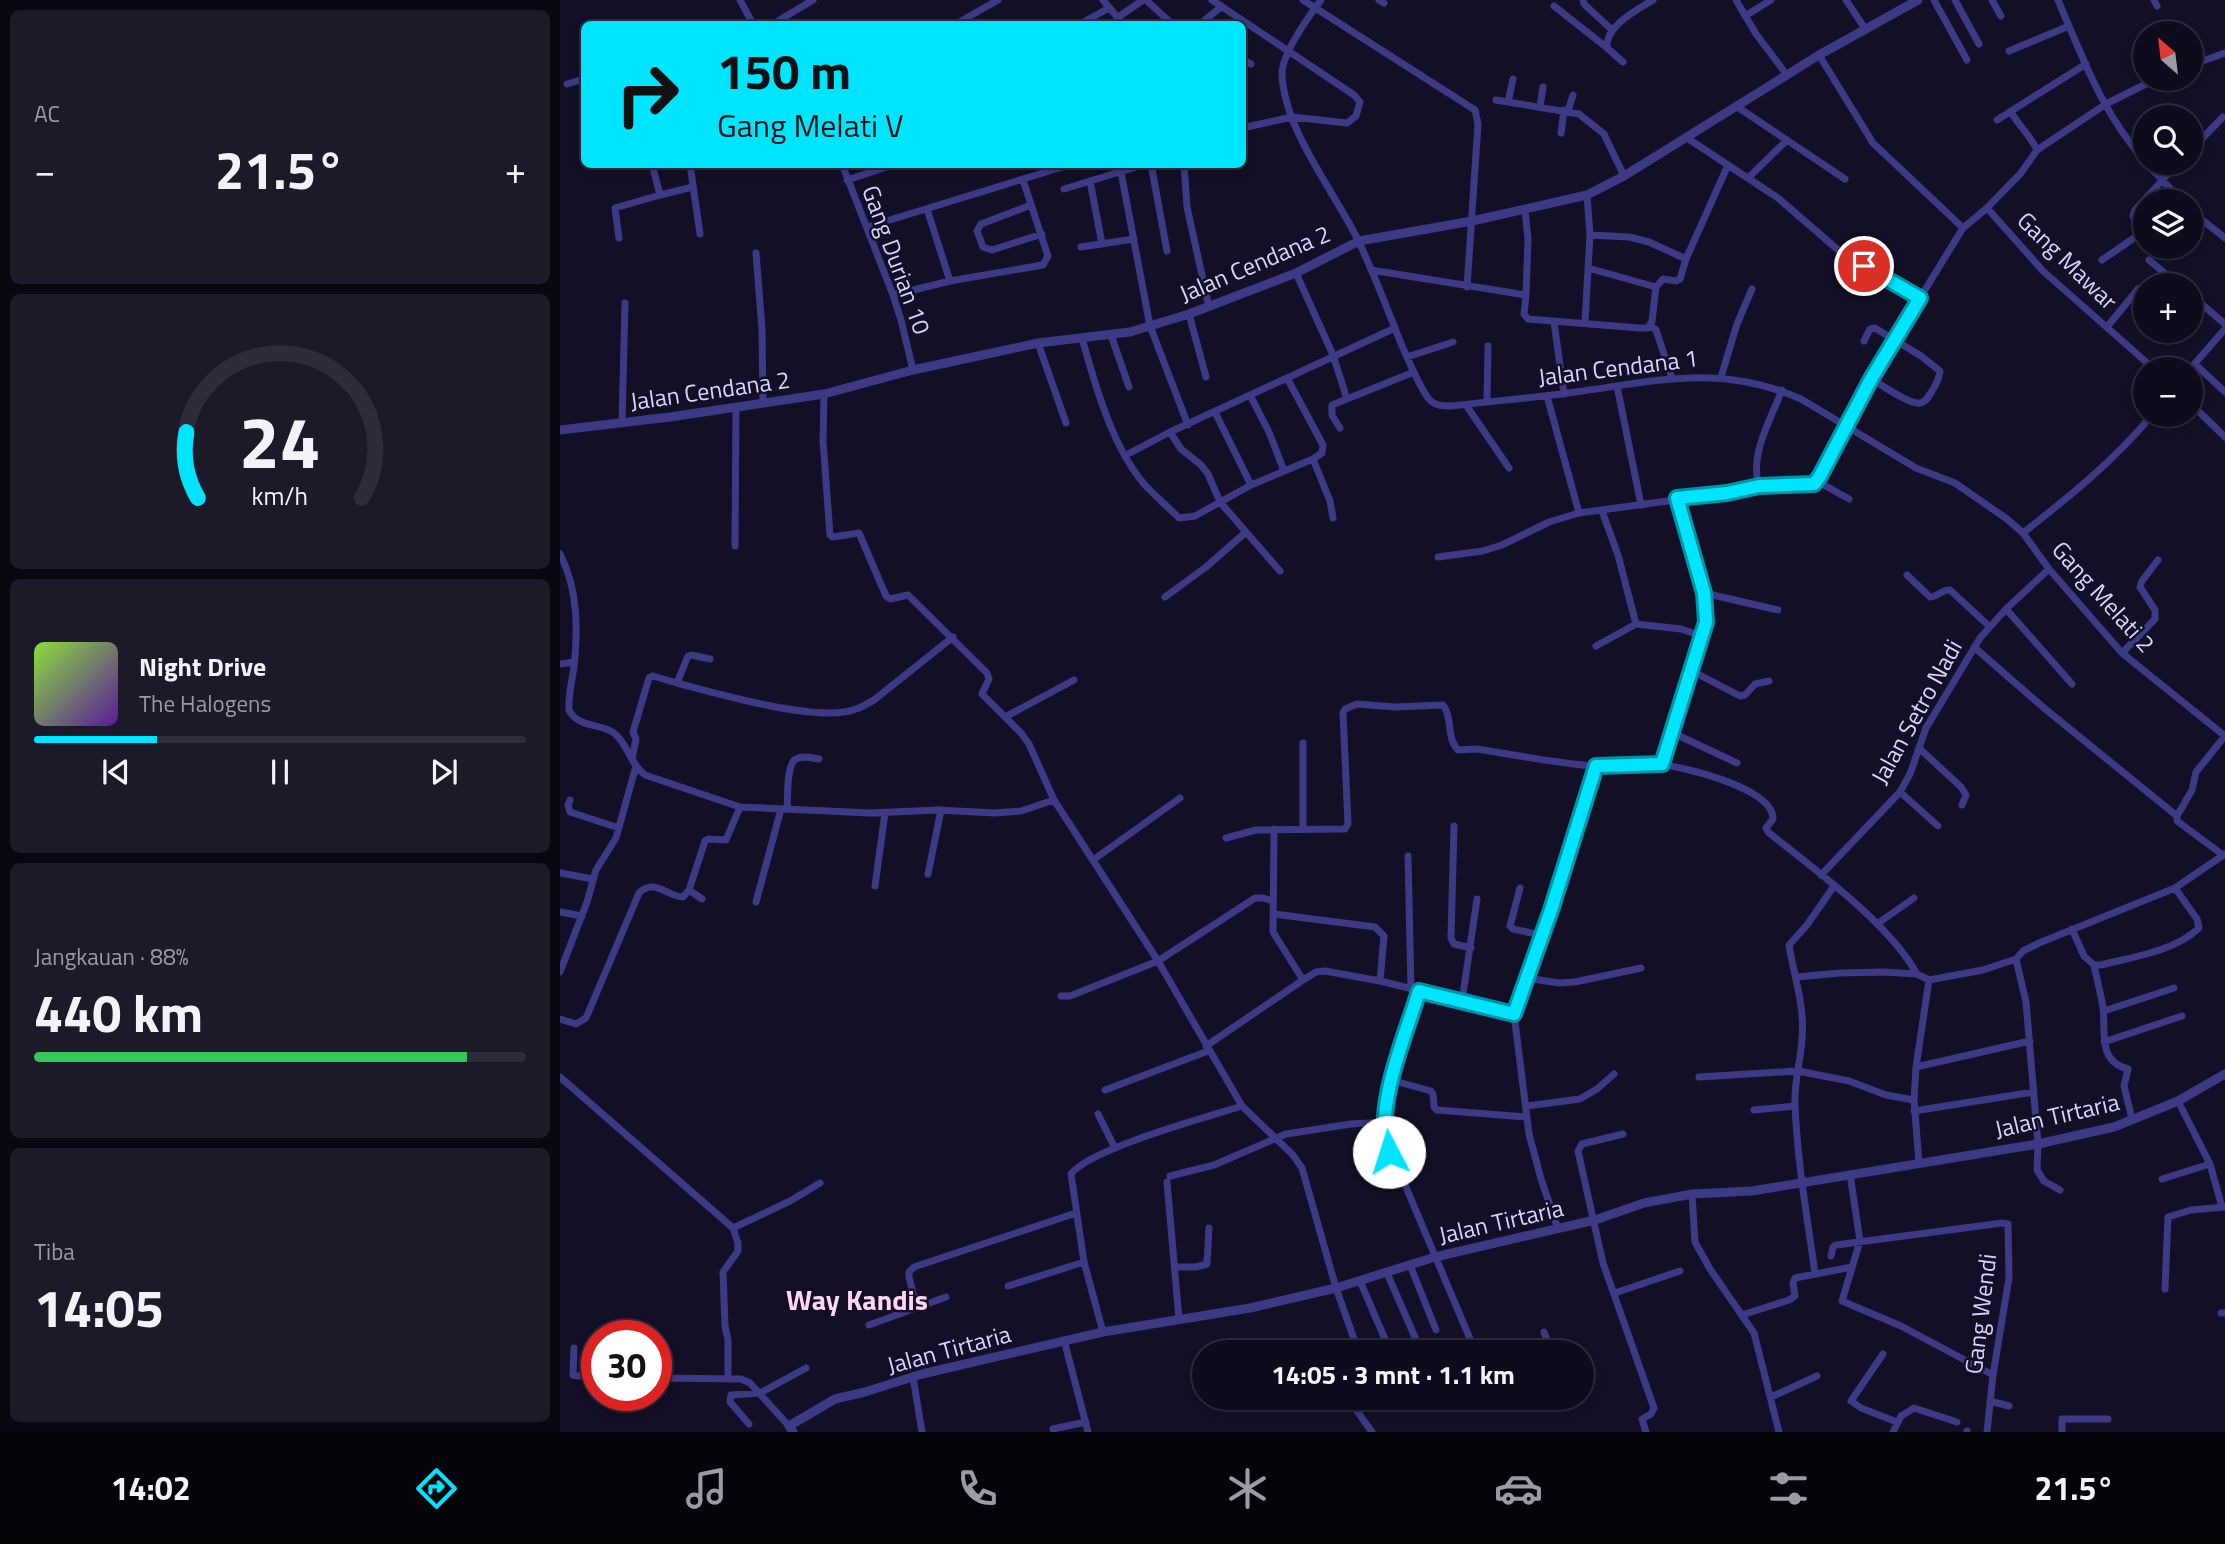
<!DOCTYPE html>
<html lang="id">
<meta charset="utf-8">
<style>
:root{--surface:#0e0b1c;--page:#1c1929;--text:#f1f3f6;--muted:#9b9ba3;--line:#2e2b3b;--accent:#00e5ff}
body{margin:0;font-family:"Titillium Web",sans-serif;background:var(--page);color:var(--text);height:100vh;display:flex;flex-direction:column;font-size:26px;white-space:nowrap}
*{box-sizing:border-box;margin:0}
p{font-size:23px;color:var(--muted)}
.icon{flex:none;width:38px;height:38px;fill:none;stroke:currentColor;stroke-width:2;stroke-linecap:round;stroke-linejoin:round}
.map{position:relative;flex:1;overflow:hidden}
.panel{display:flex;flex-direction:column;gap:10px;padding:10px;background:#08060f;width:560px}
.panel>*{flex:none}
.banner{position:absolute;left:21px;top:21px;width:665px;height:147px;border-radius:10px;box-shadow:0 4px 10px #0003,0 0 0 2px var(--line);background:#00e5ff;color:#111;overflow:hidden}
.needle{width:46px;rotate:332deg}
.tools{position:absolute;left:1573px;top:21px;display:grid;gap:14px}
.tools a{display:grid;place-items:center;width:70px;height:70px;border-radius:50%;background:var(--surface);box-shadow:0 4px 10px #0003,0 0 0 2px var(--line);font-size:35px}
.speed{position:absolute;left:21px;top:1320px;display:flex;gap:14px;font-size:35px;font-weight:700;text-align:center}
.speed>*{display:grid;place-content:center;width:91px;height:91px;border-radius:50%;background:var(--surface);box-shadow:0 4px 10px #0003,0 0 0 2px var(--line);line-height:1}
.speed .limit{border:10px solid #d22;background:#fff;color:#111}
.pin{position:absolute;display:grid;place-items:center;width:60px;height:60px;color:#fff;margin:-30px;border:4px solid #fff;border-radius:50%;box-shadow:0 2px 7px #0007}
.me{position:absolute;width:77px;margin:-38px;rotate:355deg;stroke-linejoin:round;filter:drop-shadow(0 0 5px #0008)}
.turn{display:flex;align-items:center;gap:24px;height:147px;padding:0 21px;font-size:32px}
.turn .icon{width:91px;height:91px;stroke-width:2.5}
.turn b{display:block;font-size:49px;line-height:60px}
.big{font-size:52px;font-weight:700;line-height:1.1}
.panel .widget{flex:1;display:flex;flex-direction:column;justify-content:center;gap:10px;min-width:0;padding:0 24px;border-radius:10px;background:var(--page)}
.panel .dial{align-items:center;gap:0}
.dial svg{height:182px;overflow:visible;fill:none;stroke:var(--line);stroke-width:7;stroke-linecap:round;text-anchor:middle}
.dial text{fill:var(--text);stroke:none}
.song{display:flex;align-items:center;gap:21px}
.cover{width:84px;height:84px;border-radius:10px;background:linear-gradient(135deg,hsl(90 70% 55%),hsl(270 70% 35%))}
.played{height:7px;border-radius:4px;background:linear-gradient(90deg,var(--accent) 25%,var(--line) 25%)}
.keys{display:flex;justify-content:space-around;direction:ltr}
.heat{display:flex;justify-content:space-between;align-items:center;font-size:38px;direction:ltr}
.charge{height:10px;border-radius:5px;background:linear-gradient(90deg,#34c759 88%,var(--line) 0)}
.trip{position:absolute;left:632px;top:1340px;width:402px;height:70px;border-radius:35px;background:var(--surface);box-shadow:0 4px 10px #0003,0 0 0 2px var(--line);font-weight:700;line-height:70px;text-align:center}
.tabs{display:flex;height:112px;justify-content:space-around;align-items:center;background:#06040b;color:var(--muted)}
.tabs .icon{width:49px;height:49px}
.tabs .selected{color:var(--accent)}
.tabs b{font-size:32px;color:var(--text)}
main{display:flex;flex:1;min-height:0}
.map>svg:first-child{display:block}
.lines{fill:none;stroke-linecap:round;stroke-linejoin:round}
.minor{stroke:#3d3a85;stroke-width:7}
.tertiary{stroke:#3d3a85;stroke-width:9}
.route-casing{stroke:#0095a6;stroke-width:18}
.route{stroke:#00e5ff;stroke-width:12}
.labels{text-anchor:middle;stroke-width:5;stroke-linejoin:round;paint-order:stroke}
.street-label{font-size:24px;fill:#d9d4ff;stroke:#130f26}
.quarter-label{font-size:28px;font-weight:bold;fill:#ffd6f0;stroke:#130f26}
</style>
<main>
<section class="panel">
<div class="widget"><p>AC</p>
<div class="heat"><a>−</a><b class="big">21.5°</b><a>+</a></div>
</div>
<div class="widget dial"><svg viewBox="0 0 100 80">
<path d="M14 69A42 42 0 1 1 86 69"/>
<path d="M14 69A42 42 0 0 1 9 40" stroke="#00e5ff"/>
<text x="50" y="56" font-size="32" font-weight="700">24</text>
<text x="50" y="72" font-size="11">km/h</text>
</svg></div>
<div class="widget">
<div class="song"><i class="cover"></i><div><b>Night Drive</b><p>The Halogens</p></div></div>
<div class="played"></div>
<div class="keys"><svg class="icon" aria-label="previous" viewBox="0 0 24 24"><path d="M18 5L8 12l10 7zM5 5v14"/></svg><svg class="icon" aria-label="pause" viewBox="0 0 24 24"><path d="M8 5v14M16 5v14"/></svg><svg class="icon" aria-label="next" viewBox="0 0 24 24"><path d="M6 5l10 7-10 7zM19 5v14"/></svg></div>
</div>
<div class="widget"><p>Jangkauan · 88%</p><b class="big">440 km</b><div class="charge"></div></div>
<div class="widget"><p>Tiba</p><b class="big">14:05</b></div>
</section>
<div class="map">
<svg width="1665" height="1432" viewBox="0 0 1665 1432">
<rect width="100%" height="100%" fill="#130f26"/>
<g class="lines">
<path class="minor" d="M180,0L193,24
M543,0L563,24
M586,0L610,22L620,24
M652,0L794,95L800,102L796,116L787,123L732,117L682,128
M743,0L915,110L918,124L907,287
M761,0C749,16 721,55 722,75C725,132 775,192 799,242C815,276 828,311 842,346C850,363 857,382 868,398C874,406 883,406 892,406C933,401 974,398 1015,392C1097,381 1160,363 1241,399L1356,468L1395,483L1447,519L1463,533L1489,569L1562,653L1665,736
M819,0L824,3
M1023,0L1024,4L1052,30
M1176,0L1196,34L1227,75
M1286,0L1306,30
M1374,0L1407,60
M1395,0L1419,44
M1432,0L1441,16
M1498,0C1522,56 1544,117 1586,162
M1594,0L1597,6
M994,6L1046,47
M1185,16L1211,0
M557,18L583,0
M213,24L253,0
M396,24L438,0
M520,24L549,8
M640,24L661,7
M1449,51L1509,26
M1259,55L1313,143L1403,228
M682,59L691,64
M1063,62L1047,48C1045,26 1077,10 1093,0
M1631,65L1665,53
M7,84L24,79
M936,100L1019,114L1044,134L1064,176
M948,102L953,79
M1176,106L1285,179
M980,107L983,87
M1008,111L1013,95
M1437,120L1526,64
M1001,133L1004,110
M1127,138L1218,198L1285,256L1360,298L1403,228L1427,208L1461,173L1477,150C1470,135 1459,126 1451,112
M1477,150L1546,104L1596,79
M1631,150L1663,117
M1586,163L1622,201
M92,164L100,195L133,187
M130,164L140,234
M282,164L333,295L341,320L353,370
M591,164L607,251
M624,164L627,207L649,307
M561,172L590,326L628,425
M1188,178L1227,140
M287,180L336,164
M530,181L542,244
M504,189L586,164
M471,205L421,224L417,231L423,247L432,250L482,234
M1427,208L1483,271L1594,369
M367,209L390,281
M965,210L968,239L966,295
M1631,211L1665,238
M307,227L512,164
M59,238L55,208L100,195
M521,247L574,239
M196,253L202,329L203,402
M1126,259L1168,165
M1542,260L1577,236L1578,226L1573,216L1575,210L1618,163
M1589,260L1619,285
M1028,268L1096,287L1103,279L1116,281L1120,279L1126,259L1089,242L1069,237L1030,235
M811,270L966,295L964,314L968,319L1079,328H1088L1092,321L1096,287
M736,273L773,355L787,399
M333,295L390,281L483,265L488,256L463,180
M1631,295L1665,324
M629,314L646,377
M994,322L1004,394
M1025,322L1030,235L1027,195
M1090,325L1096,330L1112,378
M1547,327L1578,289
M551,335L569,387
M522,338C535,385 552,446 584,484C595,496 608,507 619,518L635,516L691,485L753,459L762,453L763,445L727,378
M1304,341L1310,329L1315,328L1361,356L1380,371C1379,378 1376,385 1372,391C1369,396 1366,402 1360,403C1349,405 1321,384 1311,379
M478,343L506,423
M847,357L893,342
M1635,364L1665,392
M1630,369L1665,329
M1161,377L1177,324L1192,289
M1057,386L1081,505
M264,394L263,441L270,535L273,537L299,533L326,596L330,599L348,595L427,673L429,679L422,694L461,733L469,744L494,800
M690,395L709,432L724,471
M987,396L1019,513L1167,493L1199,486L1254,484L1260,476L1311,379L1360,298
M927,402L928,346
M1631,404L1665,437
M906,405L949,468
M655,412L691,485
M62,423L65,303
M780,428L772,415V405L854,372
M610,432L621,449L641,465L648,474L660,502L720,571
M566,455L610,432L835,328
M753,459L770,501L773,518
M1257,481L1289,499
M1199,486C1189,456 1211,418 1222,390
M1042,511L1058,555L1076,624
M1463,533C1510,496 1554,461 1592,415
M175,546L176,407
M0,554C18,589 18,628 14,667C12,681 8,696 9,710C18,728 40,723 54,733C68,744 70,764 85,775L180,807L310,813L378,810L435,813L461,811L494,800L598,961L682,1106L733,1155L742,1168L776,1288L799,1353
M878,557L923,551L942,545L989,522L1019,513
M1347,575L1370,597C1378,597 1382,589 1390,590L1429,626
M1144,593L1218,610
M605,597L646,567L686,532
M1446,609L1512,684
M1036,646L1076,624L1121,629L1142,636
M1414,647L1484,708L1617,816V821L1663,855
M1562,653L1595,619V610L1580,587L1582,581L1598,560
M150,659L131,655L128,656L117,683C159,694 242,718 284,712C295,711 304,706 314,700L393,637
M0,664L14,662
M1130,670L1180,696L1185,695L1195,684L1209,681
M445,717L514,680
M1113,733L1177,763
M743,743V829
M1360,749L1401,787L1406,795L1402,805
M72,759L76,739L73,732L89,678L93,676L117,683
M1102,764L1146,622L1144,593L1117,498
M1340,792L1378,826
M10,800L8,805L10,812L59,828
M227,809C228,798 226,764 236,759C243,755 252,758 259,759
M1617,816L1632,790L1636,772L1665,736
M894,826L891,938L894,944L911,948
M714,829L713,932L743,980
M666,838L696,830L785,829L788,824L783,713L785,709L797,704L835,707L883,705C893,717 886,738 898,750L917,749C956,755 995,763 1034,766C1057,768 1081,761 1104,765C1128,768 1214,789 1213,819L1206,828L1208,832C1254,869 1329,923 1357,974
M848,856L851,989
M533,860L620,798
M0,873L33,879
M368,874L381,810
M1261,875L1340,792L1350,774L1366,728L1420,638L1446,609L1489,569
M315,886L325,813
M960,888L950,926L953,929L981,935
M142,899L129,890L145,841L148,839L166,840L180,807
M196,902L221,809
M0,912L22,916
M714,914L815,927L824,936L820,981
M1317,924L1354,898
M1512,929L1524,956L1534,965H1541C1573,957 1615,951 1639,928L1637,919L1615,888
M1456,959L1466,1002L1478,1144L1477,1170L1484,1181L1500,1190
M1534,965C1537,980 1541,994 1543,1008C1546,1031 1537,1061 1568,1069L1564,1086L1572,1119
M0,972L27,902L36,870L56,838L76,766
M1237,977L1280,973L1323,972L1357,974L1369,980L1423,970L1456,959L1463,951L1479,943L1615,888L1665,854
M966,978L999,983L1015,982L1081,968
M859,991L835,1060L824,1135L916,1353
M501,996H510L598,961L695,898H703L713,901
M902,1001L917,899
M1544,1011L1614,988
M954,1014L991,910L1036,767
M0,1019L16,1024L26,1018L79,893C94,878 107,896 123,897L129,890
M1544,1042L1622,1016
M646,1046L743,980L756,972L765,971L820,981L954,1014L969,1134L981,1179L998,1229
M1356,1067L1470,1041
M0,1077L173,1228
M1139,1077L1238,1071L1289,1081L1326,1095L1354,1100
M831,1080L871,1091L873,1094L874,1107L877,1110L966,1117
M545,1090L648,1051
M1618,1101L1650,1164L1662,1207
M967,1106L1020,1099L1037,1089L1054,1074
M1194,1110L1235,1106
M1354,1111L1474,1092
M538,1114L555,1148
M1063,1134L1022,1144L1018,1151L1043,1263L1094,1408L1091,1414L1082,1419L1086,1432
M1359,1163L1354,1100L1356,1067L1369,980
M1290,1174L1300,1241L1282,1301L1341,1326L1433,1375
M610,1176L654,1165L726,1134L791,1124L826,1122
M1602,1179L1650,1164
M607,1182L619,1319
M1132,1194L1135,1242L1150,1269L1194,1333L1219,1432
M1271,1256L1273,1247L1276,1245L1442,1223L1448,1224L1449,1278L1433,1375L1427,1432
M850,1265L876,1330
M615,1267H636L647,1264L649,1228
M827,1273L861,1351
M1255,1273C1247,1216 1237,1160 1235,1103C1234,1081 1241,1060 1242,1039C1245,1005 1234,977 1229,945L1247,925L1274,886
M800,1281L831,1353
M448,1286L524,1262
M1605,1289L1608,1217L1631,1210L1665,1207
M1055,1293L1120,1271
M357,1308L349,1277V1272L354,1267L516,1213
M1661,1313H1665
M1182,1315L1229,1300L1235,1296L1233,1283L1235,1278L1292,1267
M309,1325L386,1297
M543,1332L524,1262L511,1174C529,1149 647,1117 682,1106
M984,1332L992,1353
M504,1340L528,1432
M14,1348L13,1375L18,1376L37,1374
M1323,1354L1291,1401L1301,1408L1337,1422
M353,1377L362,1432
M96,1378L181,1379L190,1383L229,1426
M168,1378V1340L165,1326L163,1272L178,1251V1243L173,1228L230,1201L260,1183
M1211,1397L1257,1376
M1430,1401L1449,1406
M797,1411L812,1432
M189,1424L170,1402L171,1395L200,1393L246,1368
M493,1429L526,1422
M1333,1432L1341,1416L1354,1408L1397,1422
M1407,1432V1431
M1502,1432V1419H1548"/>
<path class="tertiary" d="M0,430L110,417L264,394L353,370L478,343L570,332L629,314L736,273L799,241L912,221L1027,195L1064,176L1259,55L1358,0
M233,1432L229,1426L275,1399L305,1392L362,1374L543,1332L690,1308L776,1288L875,1257L1035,1220L1084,1203L1132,1194L1192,1191L1478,1144L1554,1127L1618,1101L1665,1074"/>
</g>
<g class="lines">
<g class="route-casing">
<path id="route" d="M829,1152C813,1109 846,1034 859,991L954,1014L991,910L1036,766L1102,764L1146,622L1144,593L1117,498L1167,493L1199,486L1254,484L1260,476L1311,379L1360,298L1304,266"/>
</g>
<use href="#route" class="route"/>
</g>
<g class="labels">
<g class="street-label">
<text transform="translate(336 260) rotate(70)" y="8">Gang Durian 10</text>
<text transform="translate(1507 261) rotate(44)" y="8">Gang Mawar</text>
<text transform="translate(695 264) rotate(-23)" y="8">Jalan Cendana 2</text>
<text transform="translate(1058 368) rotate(-7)" y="8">Jalan Cendana 1</text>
<text transform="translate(150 391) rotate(-8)" y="8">Jalan Cendana 2</text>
<text transform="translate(1543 597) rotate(48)" y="8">Gang Melati 2</text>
<text transform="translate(1357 712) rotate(-61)" y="8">Jalan Setro Nadi</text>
<text transform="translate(1497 1116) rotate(-13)" y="8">Jalan Tirtaria</text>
<text transform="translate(941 1222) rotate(-13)" y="8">Jalan Tirtaria</text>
<text transform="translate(1421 1314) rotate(-83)" y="8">Gang Wendi</text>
<text transform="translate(389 1350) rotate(-15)" y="8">Jalan Tirtaria</text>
</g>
<g class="quarter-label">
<text x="297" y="1310">Way Kandis</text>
</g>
</g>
</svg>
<div class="tools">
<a><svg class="needle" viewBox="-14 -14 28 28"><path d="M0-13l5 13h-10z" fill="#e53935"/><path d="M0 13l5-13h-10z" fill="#9b9ba3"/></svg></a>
<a><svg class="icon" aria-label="search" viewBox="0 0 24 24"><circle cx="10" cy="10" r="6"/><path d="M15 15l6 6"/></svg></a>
<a><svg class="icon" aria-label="layers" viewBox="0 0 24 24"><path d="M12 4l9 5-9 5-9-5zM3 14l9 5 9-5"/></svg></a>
<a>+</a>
<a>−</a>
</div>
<div class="speed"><div class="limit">30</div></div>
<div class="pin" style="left:1304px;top:266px;background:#d93025"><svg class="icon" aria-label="arrive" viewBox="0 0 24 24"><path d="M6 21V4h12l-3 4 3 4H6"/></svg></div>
<svg class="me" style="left:829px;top:1152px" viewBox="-20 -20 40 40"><circle r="19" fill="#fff"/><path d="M0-13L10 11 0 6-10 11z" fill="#00e5ff"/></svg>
<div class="trip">14:05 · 3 mnt · 1.1 km</div>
<div class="banner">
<div class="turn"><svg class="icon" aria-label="right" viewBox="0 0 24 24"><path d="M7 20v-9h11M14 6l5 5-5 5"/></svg><div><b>150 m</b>Gang Melati V</div></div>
</div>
</div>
</main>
<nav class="tabs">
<b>14:02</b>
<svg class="icon selected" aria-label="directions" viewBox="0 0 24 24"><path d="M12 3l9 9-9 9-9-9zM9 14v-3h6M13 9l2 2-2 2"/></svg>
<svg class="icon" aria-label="music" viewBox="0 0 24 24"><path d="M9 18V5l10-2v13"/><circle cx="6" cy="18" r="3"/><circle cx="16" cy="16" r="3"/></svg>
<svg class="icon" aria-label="phone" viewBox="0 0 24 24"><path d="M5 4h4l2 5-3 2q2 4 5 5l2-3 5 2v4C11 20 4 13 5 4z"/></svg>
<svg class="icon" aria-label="climate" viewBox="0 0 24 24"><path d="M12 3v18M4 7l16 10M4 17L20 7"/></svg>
<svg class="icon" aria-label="car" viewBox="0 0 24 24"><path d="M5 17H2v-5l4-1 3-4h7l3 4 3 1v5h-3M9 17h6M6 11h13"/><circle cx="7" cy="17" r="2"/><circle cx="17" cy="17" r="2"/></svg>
<svg class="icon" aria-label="filters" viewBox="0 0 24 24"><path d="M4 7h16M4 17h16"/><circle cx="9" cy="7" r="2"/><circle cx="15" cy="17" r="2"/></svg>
<b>21.5°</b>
</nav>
